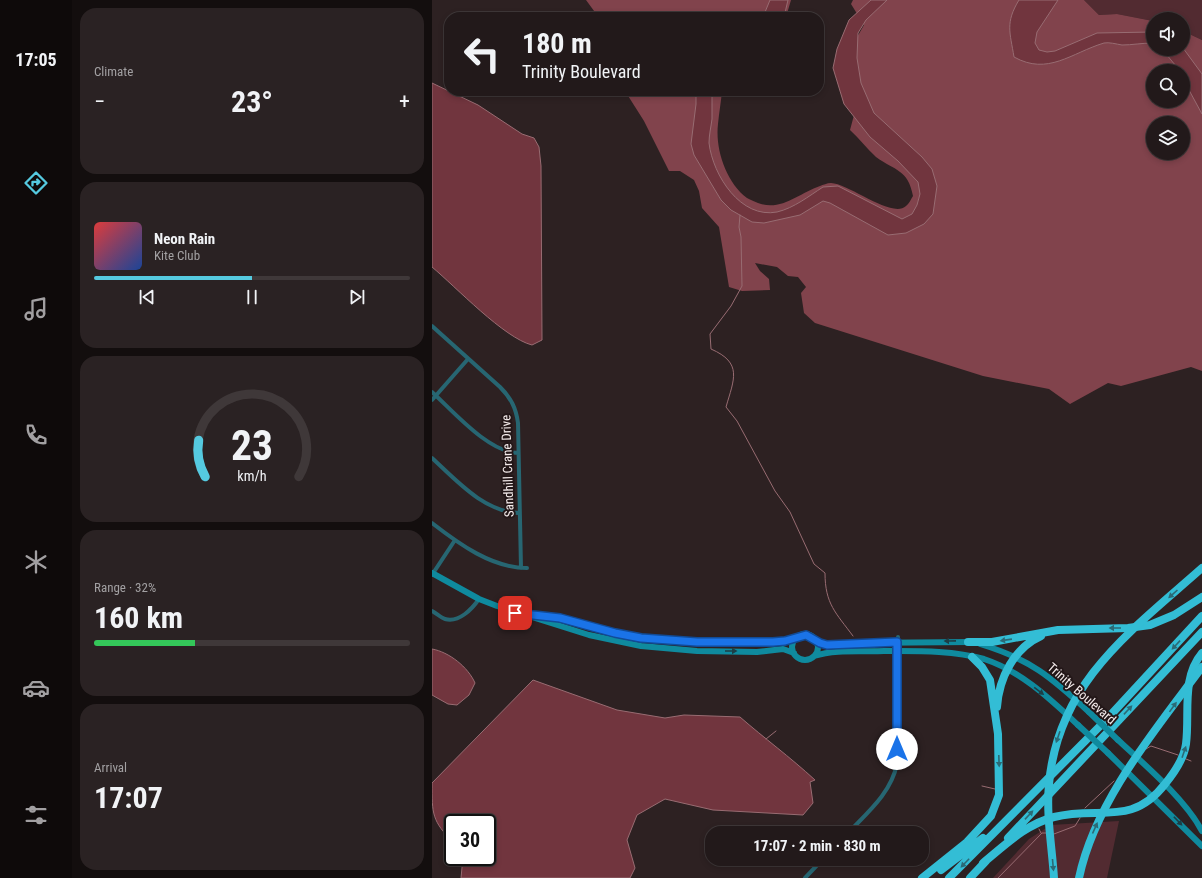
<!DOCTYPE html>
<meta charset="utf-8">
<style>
:root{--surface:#22191a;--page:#2a2223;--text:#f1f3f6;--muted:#a2a0a2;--line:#3f3839;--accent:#55cae0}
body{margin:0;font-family:"Roboto Condensed",sans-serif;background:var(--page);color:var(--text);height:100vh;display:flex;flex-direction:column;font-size:15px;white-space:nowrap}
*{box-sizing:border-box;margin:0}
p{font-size:13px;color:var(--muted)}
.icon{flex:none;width:22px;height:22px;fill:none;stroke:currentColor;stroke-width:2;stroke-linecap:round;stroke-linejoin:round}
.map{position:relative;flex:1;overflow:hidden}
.details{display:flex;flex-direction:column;gap:8px;padding:8px;background:#130e0e;width:360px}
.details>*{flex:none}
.guide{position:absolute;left:12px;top:12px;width:380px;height:84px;border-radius:16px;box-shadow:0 2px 6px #0003,0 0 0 1px var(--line);background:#22191a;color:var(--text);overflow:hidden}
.controls{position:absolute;left:714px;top:12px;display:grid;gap:8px}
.controls a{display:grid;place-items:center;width:44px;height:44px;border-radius:50%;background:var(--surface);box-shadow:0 2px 6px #0003,0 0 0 1px var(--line);font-size:20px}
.speed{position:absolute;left:12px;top:814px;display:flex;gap:8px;font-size:20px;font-weight:700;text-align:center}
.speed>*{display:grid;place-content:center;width:52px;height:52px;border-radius:50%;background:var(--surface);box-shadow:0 2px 6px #0003,0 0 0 1px var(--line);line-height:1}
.speed .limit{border:2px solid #111;border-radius:6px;background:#fff;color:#111}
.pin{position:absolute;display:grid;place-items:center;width:34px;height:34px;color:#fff;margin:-17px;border-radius:8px;box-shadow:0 2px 6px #0006}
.me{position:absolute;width:44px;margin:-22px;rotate:0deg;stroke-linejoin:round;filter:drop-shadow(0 0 3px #0008)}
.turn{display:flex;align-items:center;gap:14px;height:84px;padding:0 12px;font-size:18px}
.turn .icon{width:52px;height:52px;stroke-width:2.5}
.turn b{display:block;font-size:28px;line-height:34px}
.big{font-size:30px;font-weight:700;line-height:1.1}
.details .card{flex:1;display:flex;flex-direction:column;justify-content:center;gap:6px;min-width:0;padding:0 14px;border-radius:16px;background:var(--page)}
.details .dial{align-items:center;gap:0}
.dial svg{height:104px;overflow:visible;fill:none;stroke:var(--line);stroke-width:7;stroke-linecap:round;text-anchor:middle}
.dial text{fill:var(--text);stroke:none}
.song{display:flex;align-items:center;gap:12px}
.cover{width:48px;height:48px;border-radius:6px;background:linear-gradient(135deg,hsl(0 70% 55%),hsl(220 70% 35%))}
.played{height:4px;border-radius:2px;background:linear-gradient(90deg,var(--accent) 50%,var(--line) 50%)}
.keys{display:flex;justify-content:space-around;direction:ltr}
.heat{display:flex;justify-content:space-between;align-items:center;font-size:22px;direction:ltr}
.charge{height:6px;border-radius:3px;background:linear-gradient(90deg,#34c759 32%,var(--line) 0)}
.trip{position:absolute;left:273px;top:826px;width:224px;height:40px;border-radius:16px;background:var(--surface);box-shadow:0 2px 6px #0003,0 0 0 1px var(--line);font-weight:700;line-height:40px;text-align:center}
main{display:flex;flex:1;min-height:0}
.tab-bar{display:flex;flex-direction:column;width:72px;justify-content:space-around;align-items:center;background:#0e0a0a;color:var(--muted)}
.tab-bar .icon{width:28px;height:28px}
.tab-bar .active{color:var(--accent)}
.tab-bar b{font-size:18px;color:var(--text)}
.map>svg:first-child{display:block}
.green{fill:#522b31}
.forest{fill:#81434c;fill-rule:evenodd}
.water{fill:#71353e;stroke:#986c72}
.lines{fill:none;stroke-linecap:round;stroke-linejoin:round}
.stream{stroke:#986c72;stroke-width:1}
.minor{stroke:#276672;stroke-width:4}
.secondary{stroke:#0f8a9e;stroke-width:6}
.motorway{stroke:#33bdd5;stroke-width:8}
.secondary-bridge{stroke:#0f8a9e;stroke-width:6}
.motorway-bridge{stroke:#33bdd5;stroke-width:8}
.oneway{fill:#2b6a76}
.oneway2{fill:#1c3f47}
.route-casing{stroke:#114b97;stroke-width:10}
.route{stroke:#1a73e8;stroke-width:7}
.labels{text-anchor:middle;stroke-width:4;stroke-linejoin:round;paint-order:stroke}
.street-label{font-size:13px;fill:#f4ebeb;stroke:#231718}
</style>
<main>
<nav class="tab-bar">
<b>17:05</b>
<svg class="icon active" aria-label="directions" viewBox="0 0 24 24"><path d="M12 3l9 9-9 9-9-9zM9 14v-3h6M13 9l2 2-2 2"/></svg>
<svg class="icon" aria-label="music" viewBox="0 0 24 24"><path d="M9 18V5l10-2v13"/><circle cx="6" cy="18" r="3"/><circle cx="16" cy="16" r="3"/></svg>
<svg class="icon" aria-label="phone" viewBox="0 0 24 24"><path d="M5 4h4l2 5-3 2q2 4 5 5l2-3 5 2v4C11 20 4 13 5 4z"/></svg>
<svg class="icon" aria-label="climate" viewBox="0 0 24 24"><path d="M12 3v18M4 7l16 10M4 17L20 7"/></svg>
<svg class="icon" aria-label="car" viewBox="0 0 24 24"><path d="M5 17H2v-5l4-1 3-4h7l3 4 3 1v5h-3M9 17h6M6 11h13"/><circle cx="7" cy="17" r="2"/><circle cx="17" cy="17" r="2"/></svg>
<svg class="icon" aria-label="filters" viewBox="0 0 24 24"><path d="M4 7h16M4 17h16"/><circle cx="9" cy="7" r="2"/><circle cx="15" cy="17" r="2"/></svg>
</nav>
<section class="details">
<div class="card"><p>Climate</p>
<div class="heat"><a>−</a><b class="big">23°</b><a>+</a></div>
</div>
<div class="card">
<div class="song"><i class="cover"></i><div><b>Neon Rain</b><p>Kite Club</p></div></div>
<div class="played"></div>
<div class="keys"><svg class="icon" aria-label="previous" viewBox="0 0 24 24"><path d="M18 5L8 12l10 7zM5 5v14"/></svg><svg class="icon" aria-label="pause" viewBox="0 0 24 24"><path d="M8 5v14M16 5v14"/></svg><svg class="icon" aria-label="next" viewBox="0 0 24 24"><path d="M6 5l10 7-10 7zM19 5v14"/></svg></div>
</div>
<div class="card dial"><svg viewBox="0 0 100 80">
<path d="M14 69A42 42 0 1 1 86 69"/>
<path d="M14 69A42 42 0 0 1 9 41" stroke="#55cae0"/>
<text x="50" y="56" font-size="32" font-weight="700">23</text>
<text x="50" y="72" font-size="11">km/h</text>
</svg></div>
<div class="card"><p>Range · 32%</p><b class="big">160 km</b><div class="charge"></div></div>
<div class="card"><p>Arrival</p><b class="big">17:07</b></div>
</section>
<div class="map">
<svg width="770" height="878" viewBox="0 0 770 878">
<rect width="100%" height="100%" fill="#2d2122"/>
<path class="green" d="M652,0H770V40L751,31V19H721V21L685,14L667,15Z
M687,821L675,878H561L597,839L619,825Z"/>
<path class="forest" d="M154,0H359L354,17H162L165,15Z
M421,0H652L667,15L685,14L721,21V49H751V31L770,40V371L759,367L689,386L676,383L638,404L617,389L551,376L383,323L372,313L369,293L374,287L366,277L356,276L345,267L323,263L328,271L337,279L338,290L310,291L297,287L287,227L270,208L267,191L262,180L248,171H237L212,121L193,91H290C289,102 287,113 286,124C283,149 294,182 315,198C318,200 322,201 326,203C349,212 367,193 388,186C391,185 395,183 399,183C418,184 460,219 474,206C477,204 479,199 481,196C476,169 463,171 444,157C435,149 427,138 418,130L425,104L420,46L432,25L419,4ZM721,71H751V101H721ZM721,123H751V153H721Z"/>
<path class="water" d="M338,0H356L352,17H331Z
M439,0H455L434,20L426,33L425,58L429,83L442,113L490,157L500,169L505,186L501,214L492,224L474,233L456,235L398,203L391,201L368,215L332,223L320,222L299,210L289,200L262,155L259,144L264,104V91H280C280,100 280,110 280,119C279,127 277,135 277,143C281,176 309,219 345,212C362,208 377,196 391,187L406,186L470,219L480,214L485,205L488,194L486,182L466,161L438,137L412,104L401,68L405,49L417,20Z
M587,0H626L605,32L603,43L607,50L615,52L623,51L665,33L721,32V43C710,43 700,45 690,45C684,44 677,42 672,43C639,53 616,76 582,57C578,32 573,23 587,0Z
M751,48L770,74V114L751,79V71H748L730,49H751Z
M0,83L46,105L90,134L102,138L107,147L109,166L110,340L100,345C72,338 24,287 0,267Z
M0,649C17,652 36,667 43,683L37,695L25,705L16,704L0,695Z
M101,680L185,710L233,718L252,715L308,717C332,738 358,757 383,780L378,782L381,803L371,815L281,810L233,799L205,815L195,840L203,868L198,878H29L31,857H55V823H21V842C0,821 0,814 0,783Z"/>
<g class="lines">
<path class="stream" d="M308,215L307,227L309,237L310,286L299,306L278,334L279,349C311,363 302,379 294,407L305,421L343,491L358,512L382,564L393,573C393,604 404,613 421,636
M334,739L344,731
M714,749L719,746L746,755
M754,759L759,761
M550,786L563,789
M653,808L682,781
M607,829L609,833
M622,834L643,826L648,818
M566,878L610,833H615"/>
<path class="minor" d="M0,326L68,387C79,398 84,408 86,423L89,568
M0,392C22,412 56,452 86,453
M0,400L36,359
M0,458C24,480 52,512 87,513
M0,523C27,544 60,568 95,568
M0,575L23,540
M0,611C4,613 9,618 13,619C27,623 40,609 47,599
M416,833C436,812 459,793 465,764L466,637
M373,878L391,859"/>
<path class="secondary" d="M0,573L47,599L65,606L157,635L209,646L265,651L325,652L351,649L362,653
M101,615L128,618L183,633L241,641L341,642L364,638
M360 647a13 13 0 1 1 26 0a13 13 0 1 1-26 0Z
M384,640L391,644L400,645L421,643L539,642
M548,644C598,659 619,677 657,712
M382,656C404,649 429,652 452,651C485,651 520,650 552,659C589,671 618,699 646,725
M686,740C713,765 753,799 770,831
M676,753L770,846"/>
<path class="motorway" d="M536,642H560L626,630L696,628L718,625L742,615L770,597
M565,707C567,678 582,648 609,636
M576,838L770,632
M551,863C572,846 594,824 622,817C666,805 699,828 733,784C742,773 752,759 754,744C758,714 749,678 770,653
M509,870L551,838
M490,878L535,842L559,816L567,795L566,734L558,680L550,667L540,657
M517,878L674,720L770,616
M538,878L554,861"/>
<path class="secondary-bridge" d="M657,712L686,740
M646,725L676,753"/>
<path class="motorway-bridge" d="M622,878C620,847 614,815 617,784C626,682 699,631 770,568
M647,878C663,801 724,729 770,667"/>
</g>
<defs><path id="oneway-solid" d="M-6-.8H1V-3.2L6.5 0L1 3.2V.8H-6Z"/></defs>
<g class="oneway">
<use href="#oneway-solid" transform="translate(741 594) rotate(138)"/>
<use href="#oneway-solid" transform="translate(683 628) rotate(180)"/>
<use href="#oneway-solid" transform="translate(574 640) rotate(172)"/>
<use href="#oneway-solid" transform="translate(744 645) rotate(133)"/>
<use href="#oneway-solid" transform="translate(741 707) rotate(-54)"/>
<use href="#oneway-solid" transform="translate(696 710) rotate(-47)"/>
<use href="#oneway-solid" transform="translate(626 737) rotate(109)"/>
<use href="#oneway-solid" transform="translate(752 752) rotate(-71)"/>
<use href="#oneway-solid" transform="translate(567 761) rotate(88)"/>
<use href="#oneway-solid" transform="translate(597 815) rotate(-47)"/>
<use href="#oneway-solid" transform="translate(663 828) rotate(-66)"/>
<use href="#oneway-solid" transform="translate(533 863) rotate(134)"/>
<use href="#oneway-solid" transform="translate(621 865) rotate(85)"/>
</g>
<g class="oneway2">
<use href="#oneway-solid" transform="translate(518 641) rotate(179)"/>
<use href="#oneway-solid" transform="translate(299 651)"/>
<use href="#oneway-solid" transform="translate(607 691) rotate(37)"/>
<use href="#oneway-solid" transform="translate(746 821) rotate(46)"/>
</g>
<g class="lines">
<g class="route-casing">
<path id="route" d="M83,613L128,618L183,633L209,638L265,642H341L353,641L374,635L388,643L395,645L465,642V749"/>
</g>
<use href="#route" class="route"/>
</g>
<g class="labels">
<g class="street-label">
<text transform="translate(75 466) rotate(-92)" y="5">Sandhill Crane Drive</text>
<text transform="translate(650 693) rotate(41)" y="5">Trinity Boulevard</text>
</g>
</g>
</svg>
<div class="controls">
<a><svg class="icon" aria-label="sound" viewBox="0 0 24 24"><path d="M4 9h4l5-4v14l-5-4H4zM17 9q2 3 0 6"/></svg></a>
<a><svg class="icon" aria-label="search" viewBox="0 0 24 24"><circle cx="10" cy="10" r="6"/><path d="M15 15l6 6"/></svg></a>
<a><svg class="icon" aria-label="layers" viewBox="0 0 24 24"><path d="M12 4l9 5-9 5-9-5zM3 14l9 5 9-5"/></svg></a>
</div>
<div class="speed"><div class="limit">30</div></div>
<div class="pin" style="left:83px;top:613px;background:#d93025"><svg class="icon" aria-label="arrive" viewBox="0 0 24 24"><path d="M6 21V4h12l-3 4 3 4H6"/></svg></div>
<svg class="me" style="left:465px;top:749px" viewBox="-20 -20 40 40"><circle r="19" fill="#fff"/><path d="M0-13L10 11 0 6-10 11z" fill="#1a73e8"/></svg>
<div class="trip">17:07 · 2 min · 830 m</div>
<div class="guide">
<div class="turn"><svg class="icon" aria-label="left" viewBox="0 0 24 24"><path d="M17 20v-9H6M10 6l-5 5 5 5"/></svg><div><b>180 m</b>Trinity Boulevard</div></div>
</div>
</div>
</main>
